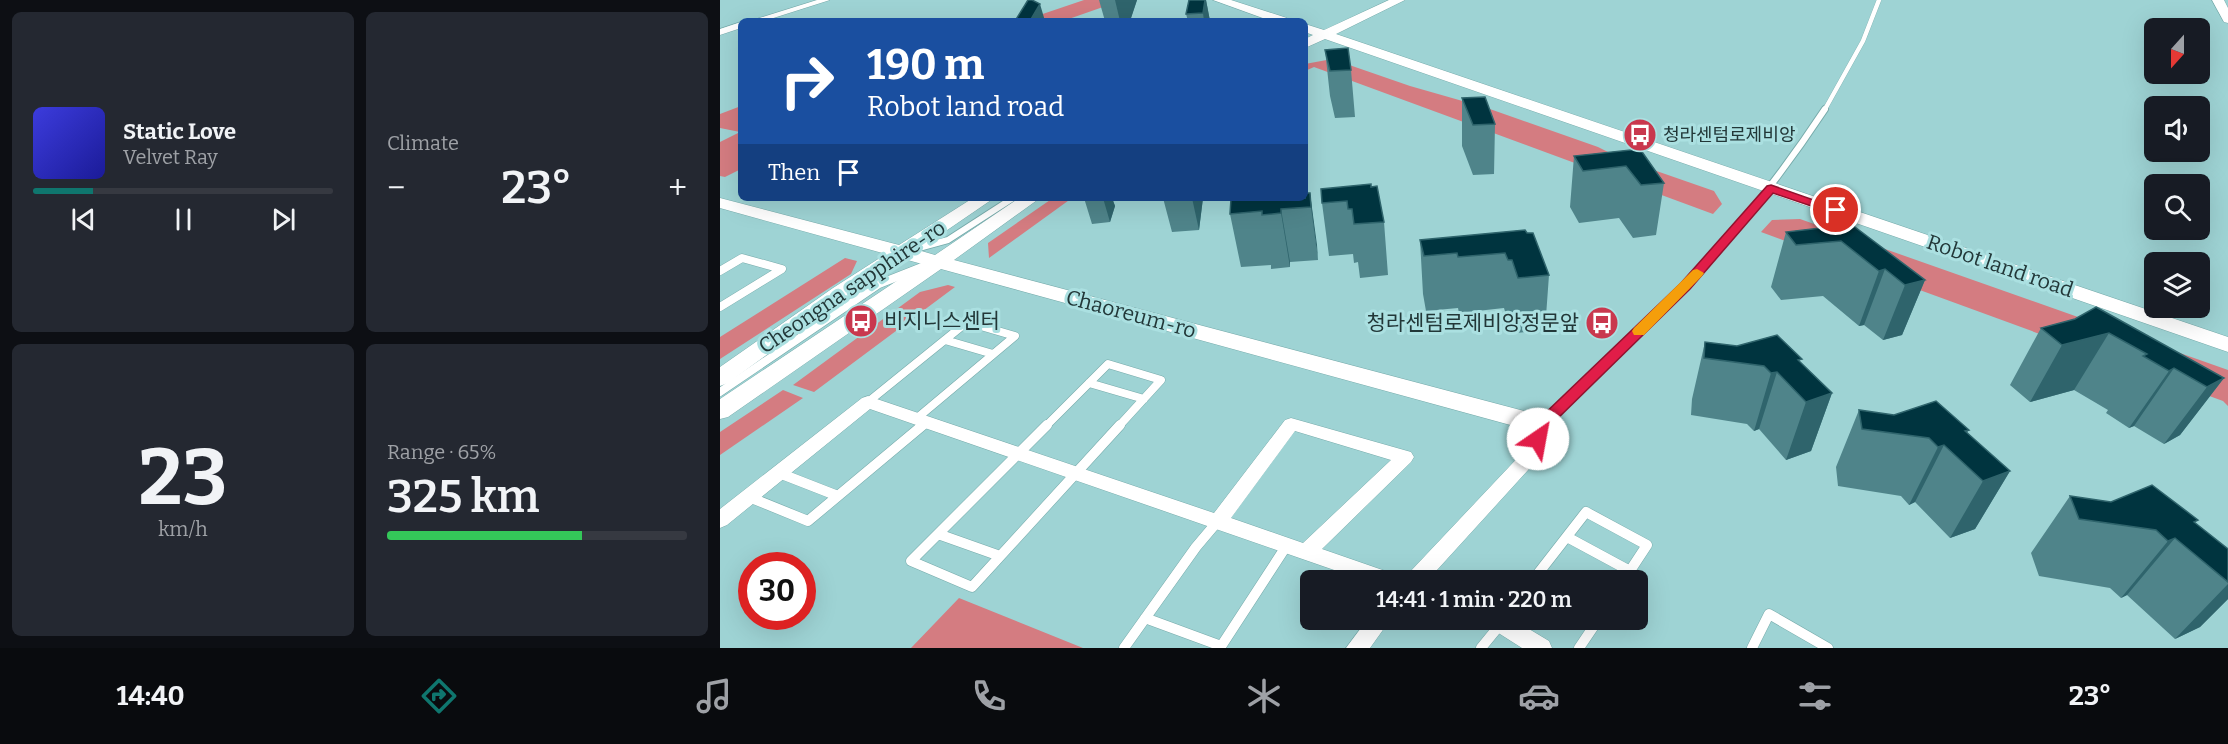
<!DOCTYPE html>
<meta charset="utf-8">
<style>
:root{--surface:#171b24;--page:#242831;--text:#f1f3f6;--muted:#9ea1a6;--line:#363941;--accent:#0f766e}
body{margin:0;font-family:Bitter,"Noto Sans KR",serif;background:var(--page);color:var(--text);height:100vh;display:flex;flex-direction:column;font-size:22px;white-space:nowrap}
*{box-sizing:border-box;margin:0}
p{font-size:20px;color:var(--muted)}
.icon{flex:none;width:33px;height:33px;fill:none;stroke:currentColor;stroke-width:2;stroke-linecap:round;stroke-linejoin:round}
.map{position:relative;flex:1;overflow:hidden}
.panel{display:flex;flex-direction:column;gap:12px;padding:12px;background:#0d0f14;width:720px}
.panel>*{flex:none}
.top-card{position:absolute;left:18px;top:18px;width:570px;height:183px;border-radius:9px;box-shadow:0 6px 24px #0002;background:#1a4fa0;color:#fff;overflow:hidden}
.needle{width:39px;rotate:201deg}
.buttons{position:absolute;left:1424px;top:18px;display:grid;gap:12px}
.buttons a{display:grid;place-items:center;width:66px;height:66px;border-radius:9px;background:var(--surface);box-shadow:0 6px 24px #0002;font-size:30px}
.speed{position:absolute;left:18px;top:552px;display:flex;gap:12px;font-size:30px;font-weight:700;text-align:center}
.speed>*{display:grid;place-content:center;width:78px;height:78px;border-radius:50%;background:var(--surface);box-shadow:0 6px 24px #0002;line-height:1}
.speed .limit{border:9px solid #d22;background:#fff;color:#111}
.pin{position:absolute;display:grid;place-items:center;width:51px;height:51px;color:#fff;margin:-26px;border:3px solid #fff;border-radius:50%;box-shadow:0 2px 6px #0007}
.me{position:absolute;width:66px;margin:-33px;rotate:33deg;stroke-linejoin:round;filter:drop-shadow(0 0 4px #0008)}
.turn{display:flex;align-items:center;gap:21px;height:126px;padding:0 30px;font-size:27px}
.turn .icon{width:78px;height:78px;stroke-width:2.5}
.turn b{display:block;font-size:42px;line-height:51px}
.then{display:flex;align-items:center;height:57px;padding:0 30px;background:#0003;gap:12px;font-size:22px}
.big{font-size:45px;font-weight:600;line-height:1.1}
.panel .tile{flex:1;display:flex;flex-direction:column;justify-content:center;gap:9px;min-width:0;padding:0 21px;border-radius:9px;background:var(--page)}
.panel .dial{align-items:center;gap:0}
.dial b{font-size:78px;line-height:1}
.song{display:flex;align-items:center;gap:18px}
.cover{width:72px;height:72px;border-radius:9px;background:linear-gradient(135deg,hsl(240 70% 55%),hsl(240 70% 35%))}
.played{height:6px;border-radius:3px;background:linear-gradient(90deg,var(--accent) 20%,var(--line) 20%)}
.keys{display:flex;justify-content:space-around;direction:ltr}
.heat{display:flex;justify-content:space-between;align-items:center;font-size:33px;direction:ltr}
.charge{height:9px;border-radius:4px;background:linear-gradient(90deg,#34c759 65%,var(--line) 0)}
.panel .tiles{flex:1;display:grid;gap:12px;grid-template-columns:repeat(2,1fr)}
.trip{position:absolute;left:580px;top:570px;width:348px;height:60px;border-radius:9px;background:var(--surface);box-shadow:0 6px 24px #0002;font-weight:600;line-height:60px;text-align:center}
.menu{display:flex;height:96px;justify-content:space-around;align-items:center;background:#090b0e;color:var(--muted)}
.menu .icon{width:42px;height:42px}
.menu .selected{color:var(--accent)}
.menu b{font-size:27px;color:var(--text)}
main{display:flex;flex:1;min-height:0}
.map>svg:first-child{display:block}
.green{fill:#d47c81}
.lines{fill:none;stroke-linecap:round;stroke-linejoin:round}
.lane-far3-casing{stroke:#77abab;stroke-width:5}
.lane-far2-casing{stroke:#77abab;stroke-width:8}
.lane-far1-casing{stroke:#77abab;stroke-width:9}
.lane-casing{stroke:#77abab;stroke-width:11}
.street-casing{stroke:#77abab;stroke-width:1}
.secondary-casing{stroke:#77abab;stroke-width:1}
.lane-far3{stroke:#fff;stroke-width:4.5}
.lane-far2{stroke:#fff;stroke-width:6}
.lane-far1{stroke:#fff;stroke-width:8}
.lane{stroke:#fff;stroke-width:10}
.street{fill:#fff;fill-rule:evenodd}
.secondary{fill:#fff;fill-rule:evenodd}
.wall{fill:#4f848a}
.shaded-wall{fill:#2f646c}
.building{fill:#00343f;stroke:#2f646c;stroke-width:1.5}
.route{fill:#e11d48;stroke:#92132f;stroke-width:1.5}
.slow{fill:#f59e0b}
.labels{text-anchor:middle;stroke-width:6;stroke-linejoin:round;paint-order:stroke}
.far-poi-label{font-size:18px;fill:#223738;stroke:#abe0e1;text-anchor:start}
.street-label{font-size:21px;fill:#223738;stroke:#abe0e1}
.poi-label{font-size:21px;fill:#223738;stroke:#abe0e1;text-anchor:start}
</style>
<main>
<section class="panel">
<div class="tiles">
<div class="tile">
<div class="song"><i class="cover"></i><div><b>Static Love</b><p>Velvet Ray</p></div></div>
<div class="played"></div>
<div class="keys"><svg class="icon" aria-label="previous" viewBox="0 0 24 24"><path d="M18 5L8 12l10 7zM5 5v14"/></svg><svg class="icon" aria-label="pause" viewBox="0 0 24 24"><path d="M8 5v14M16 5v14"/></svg><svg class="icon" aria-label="next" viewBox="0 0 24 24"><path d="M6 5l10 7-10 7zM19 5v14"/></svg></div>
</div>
<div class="tile"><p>Climate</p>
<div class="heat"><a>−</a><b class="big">23°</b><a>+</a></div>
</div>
<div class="tile dial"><b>23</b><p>km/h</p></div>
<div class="tile"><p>Range · 65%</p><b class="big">325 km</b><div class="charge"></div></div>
</div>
</section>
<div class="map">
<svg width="1508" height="648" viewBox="0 0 1508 648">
<rect width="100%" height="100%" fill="#9ed3d4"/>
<path class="green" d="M364,0H403L343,21H302Z
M612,59L690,86L767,108L878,147L902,159L994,191L1002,204L993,214L594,67L585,71V64Z
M21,106V169L5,177L0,176V142L20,132L0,128V114Z
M333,198H352L269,258L268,243Z
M1080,219L1508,370V406L1503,401L1041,232L1052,220Z
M125,258L137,261L131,274L0,359V337Z
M228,285L235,287L94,392L73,385L200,292Z
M63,390L83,398L0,455V432Z
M239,598L363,648H191Z"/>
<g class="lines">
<g class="lane-far3-casing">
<path id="lane-far3" d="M1104,111L1143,41L1159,0"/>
</g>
<g class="lane-far2-casing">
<path id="lane-far2" d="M195,249L228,240L293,198
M998,250C1037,205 1072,159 1105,109"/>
</g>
<g class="lane-far1-casing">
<path id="lane-far1" d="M0,271L22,258L62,269L0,307
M225,340L273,354
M369,383L424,399
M0,392L159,284L202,267
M148,402L247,322L295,336L196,419
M823,425L912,339L999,249
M201,426L206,422
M326,426L388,364L441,380L399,426"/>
</g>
<g class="lane-casing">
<path id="lane" d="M327,425L191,561L252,587L400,425
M59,473L118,496
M29,497L88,521L203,425
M218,534L280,556
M847,537L910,571
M813,580L866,512L927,545L904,580
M425,618L501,646
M404,648L476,547L498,521
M500,648L567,545
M761,648L784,620
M859,648L878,620
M1032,648L1049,614L1108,648"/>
</g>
<g class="street-casing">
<path id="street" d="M97,0H110L44,21H30Z
M21,22V28L0,35V29Z
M148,396L494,513L565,420L571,418L691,452L694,457L691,462L602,549L674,574L677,580H643L150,409L7,525L0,528V509L142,398ZM575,431L671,460L583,543L511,518Z
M823,419L829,421L832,425L819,458L717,570L723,574L726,580H685L688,574L805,450L817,421Z
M647,620H670L650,648H626Z
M766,620H794L829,641L832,648H802L769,627Z"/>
</g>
<g class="secondary-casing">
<path id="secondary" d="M493,0H511L567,18L569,21H551Z
M669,0H685L616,34L1508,337V352L605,39L585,48V39L593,35L585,32V24L604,30Z
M1492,0H1504L1508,8V23L1504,22Z
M0,198L179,245L253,198H274L198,250L215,255L299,198H320L234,260L823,416L831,419L835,425L831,431L823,434L221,269L8,417L0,419V399L202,264L184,259L127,296L8,383L0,386V367L113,288L166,254L0,208Z"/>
</g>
<use href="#lane-far3" class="lane-far3"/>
<use href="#lane-far2" class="lane-far2"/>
<use href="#lane-far1" class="lane-far1"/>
<use href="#lane" class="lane"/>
<use href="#street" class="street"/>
<use href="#secondary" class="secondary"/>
</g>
<path class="wall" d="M379,0H417L410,21H385Z
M469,0H486L490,21H468L466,14Z
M605,50L631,70L635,117L615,118L610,96Z
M742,98L775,124L774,174L753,175L742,146Z
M920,149L944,183L936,235L913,238L899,218L859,223L850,207L854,156Z
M651,187L664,222L668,275L640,278L638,262L634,263L633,254L609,256L602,203Z
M590,193L598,260L570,262V267L551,269V265L521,267L510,214Z
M364,198H392L395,206L390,222L372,224Z
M443,198H483L479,230L452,232Z
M1101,228L1205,280L1182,335L1163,340L1144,325L1139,326L1103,296L1061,300L1051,287L1066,232Z
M805,230L829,275L825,330L796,333L790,315H786L784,308L739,313L738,308L706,311L703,294L700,240Z
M1355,319L1504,378L1460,435L1444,444L1414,426L1409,428L1386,413L1388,410L1354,390L1310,402L1290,385L1321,328Z
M985,342L1081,363L1112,393L1091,451L1066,460L1039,429L1034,431L1027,424L971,415L972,399Z
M1139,410L1249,430L1247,433L1290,471L1255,529L1230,538L1195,502L1189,505L1181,496L1118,486L1116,467Z
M1350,496L1475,523L1508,549V599L1480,627L1455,639L1407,595L1401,598L1390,588L1319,576L1311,553Z"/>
<path class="shaded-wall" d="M395,0H417L410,21H400Z
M485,0H486L490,21H484L483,13Z
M320,4L325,21H310Z
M590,193L597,245L598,260L591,207Z
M383,198H392L395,206L390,222Z
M472,198H483L479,230Z
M561,209L570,262V267L561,213Z
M1165,269L1144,325L1139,326L1159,271Z
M1205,280L1182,335L1163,340L1185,285Z
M1389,333L1354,390L1310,402L1342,345Z
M1454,368L1414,426L1409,428L1449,371Z
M1057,372L1039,429L1034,431L1051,373Z
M1504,378L1460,435L1444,444L1487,387Z
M1112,393L1091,451L1066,460L1086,402Z
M1224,445L1195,502L1189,505L1218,447Z
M1290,471L1255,529L1230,538L1263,481Z
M1455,538L1407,595L1401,598L1448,541Z
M1508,584V599L1480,627L1455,639Z"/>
<path class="building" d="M308,0H312L320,4L310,21H295Z
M469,0H485L483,13L466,14Z
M628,48L631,70L610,71L605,50Z
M765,97L775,124L753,125L742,98Z
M920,149L944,183L921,185L906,166L863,171L854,156Z
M651,184V187L657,186L664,222L634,224L632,209H628L627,201L602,203L601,189Z
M585,193H590L591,207L561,209V213L542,215V211L510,214L511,199L527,198H585Z
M1127,221L1205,280L1185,285L1165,269L1159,271L1121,241L1076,245L1066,232L1101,228Z
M805,230L807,233H813L829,275L798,278L792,260H788L785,253L738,257L737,253L704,256L700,240Z
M1376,307L1504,378L1487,387L1454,368L1449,371L1423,356L1427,354L1389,333L1342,345L1321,328L1355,319Z
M1057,335L1082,359L1078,360L1112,393L1086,402L1057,372L1051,373L1044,366L984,358L985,342L1017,346Z
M1216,401L1249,430L1245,431L1290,471L1263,481L1224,445L1218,447L1209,438L1142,429L1139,410L1174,415Z
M1432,485L1478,520L1474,522L1508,549V582L1455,538L1448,541L1436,530L1359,519L1350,496L1391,502Z"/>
<path class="route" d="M1051,185L1122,210L1116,214L1112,213L1053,193L970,289L829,427L823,443H812L810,439L817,421L961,283L1047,186Z"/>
<path class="slow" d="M977,269L984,273L982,276L924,335H914L912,331L914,328L973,270Z"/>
<defs>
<g id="bus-disc" transform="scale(1.725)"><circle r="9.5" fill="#c9384e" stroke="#abe0e1"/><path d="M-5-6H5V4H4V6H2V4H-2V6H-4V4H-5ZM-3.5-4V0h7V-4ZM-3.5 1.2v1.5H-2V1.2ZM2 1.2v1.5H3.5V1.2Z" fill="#fff"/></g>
</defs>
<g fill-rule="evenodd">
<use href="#bus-disc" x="920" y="135"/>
<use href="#bus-disc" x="141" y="321"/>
<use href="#bus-disc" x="882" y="323"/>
</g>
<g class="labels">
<g class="far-poi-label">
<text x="943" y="141">청라센텀로제비앙</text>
</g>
<g class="street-label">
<text transform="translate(1280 266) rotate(19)" y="7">Robot land road</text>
<text transform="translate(132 287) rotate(-34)" y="7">Cheongna sapphire-ro</text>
<text transform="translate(411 314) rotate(15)" y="7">Chaoreum-ro</text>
</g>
<g class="poi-label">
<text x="164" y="328">비지니스센터</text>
<text x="859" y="330" text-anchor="end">청라센텀로제비앙정문앞</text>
</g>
</g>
</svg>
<div class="buttons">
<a><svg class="needle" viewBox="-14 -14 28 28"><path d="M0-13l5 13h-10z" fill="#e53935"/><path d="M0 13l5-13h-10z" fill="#9ea1a6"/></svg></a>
<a><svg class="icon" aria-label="sound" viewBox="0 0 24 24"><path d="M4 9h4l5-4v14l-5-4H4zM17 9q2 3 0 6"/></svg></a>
<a><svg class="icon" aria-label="search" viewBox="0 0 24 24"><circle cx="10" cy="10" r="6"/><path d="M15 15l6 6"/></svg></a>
<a><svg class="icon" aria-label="layers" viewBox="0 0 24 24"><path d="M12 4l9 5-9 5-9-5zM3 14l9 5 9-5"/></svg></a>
</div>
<div class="speed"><div class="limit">30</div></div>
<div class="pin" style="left:1116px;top:210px;background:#d93025"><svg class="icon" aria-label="arrive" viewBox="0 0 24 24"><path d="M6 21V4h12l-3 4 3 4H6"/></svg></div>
<svg class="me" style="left:818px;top:439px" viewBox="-20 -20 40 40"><circle r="19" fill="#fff"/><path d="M0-13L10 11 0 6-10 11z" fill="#e11d48"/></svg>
<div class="trip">14:41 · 1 min · 220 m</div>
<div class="top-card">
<div class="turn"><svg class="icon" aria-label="right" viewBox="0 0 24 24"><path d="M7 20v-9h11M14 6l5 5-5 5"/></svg><div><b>190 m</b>Robot land road</div></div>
<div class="then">Then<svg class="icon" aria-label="arrive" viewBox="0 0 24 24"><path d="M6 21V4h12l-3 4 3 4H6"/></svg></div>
</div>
</div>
</main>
<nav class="menu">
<b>14:40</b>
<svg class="icon selected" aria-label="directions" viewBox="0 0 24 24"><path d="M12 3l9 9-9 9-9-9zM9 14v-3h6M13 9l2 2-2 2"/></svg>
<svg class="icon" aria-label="music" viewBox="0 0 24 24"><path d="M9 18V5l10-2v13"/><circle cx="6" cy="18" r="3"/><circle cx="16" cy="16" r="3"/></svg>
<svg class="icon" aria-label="phone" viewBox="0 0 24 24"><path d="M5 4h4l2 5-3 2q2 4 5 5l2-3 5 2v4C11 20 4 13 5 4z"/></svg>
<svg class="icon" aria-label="climate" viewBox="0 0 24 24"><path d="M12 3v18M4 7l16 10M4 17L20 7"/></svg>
<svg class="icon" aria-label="car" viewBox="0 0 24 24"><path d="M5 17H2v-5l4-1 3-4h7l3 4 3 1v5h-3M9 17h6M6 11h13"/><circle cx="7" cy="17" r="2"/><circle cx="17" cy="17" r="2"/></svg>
<svg class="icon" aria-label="filters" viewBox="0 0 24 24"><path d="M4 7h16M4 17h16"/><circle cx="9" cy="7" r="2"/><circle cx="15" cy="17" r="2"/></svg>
<b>23°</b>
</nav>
